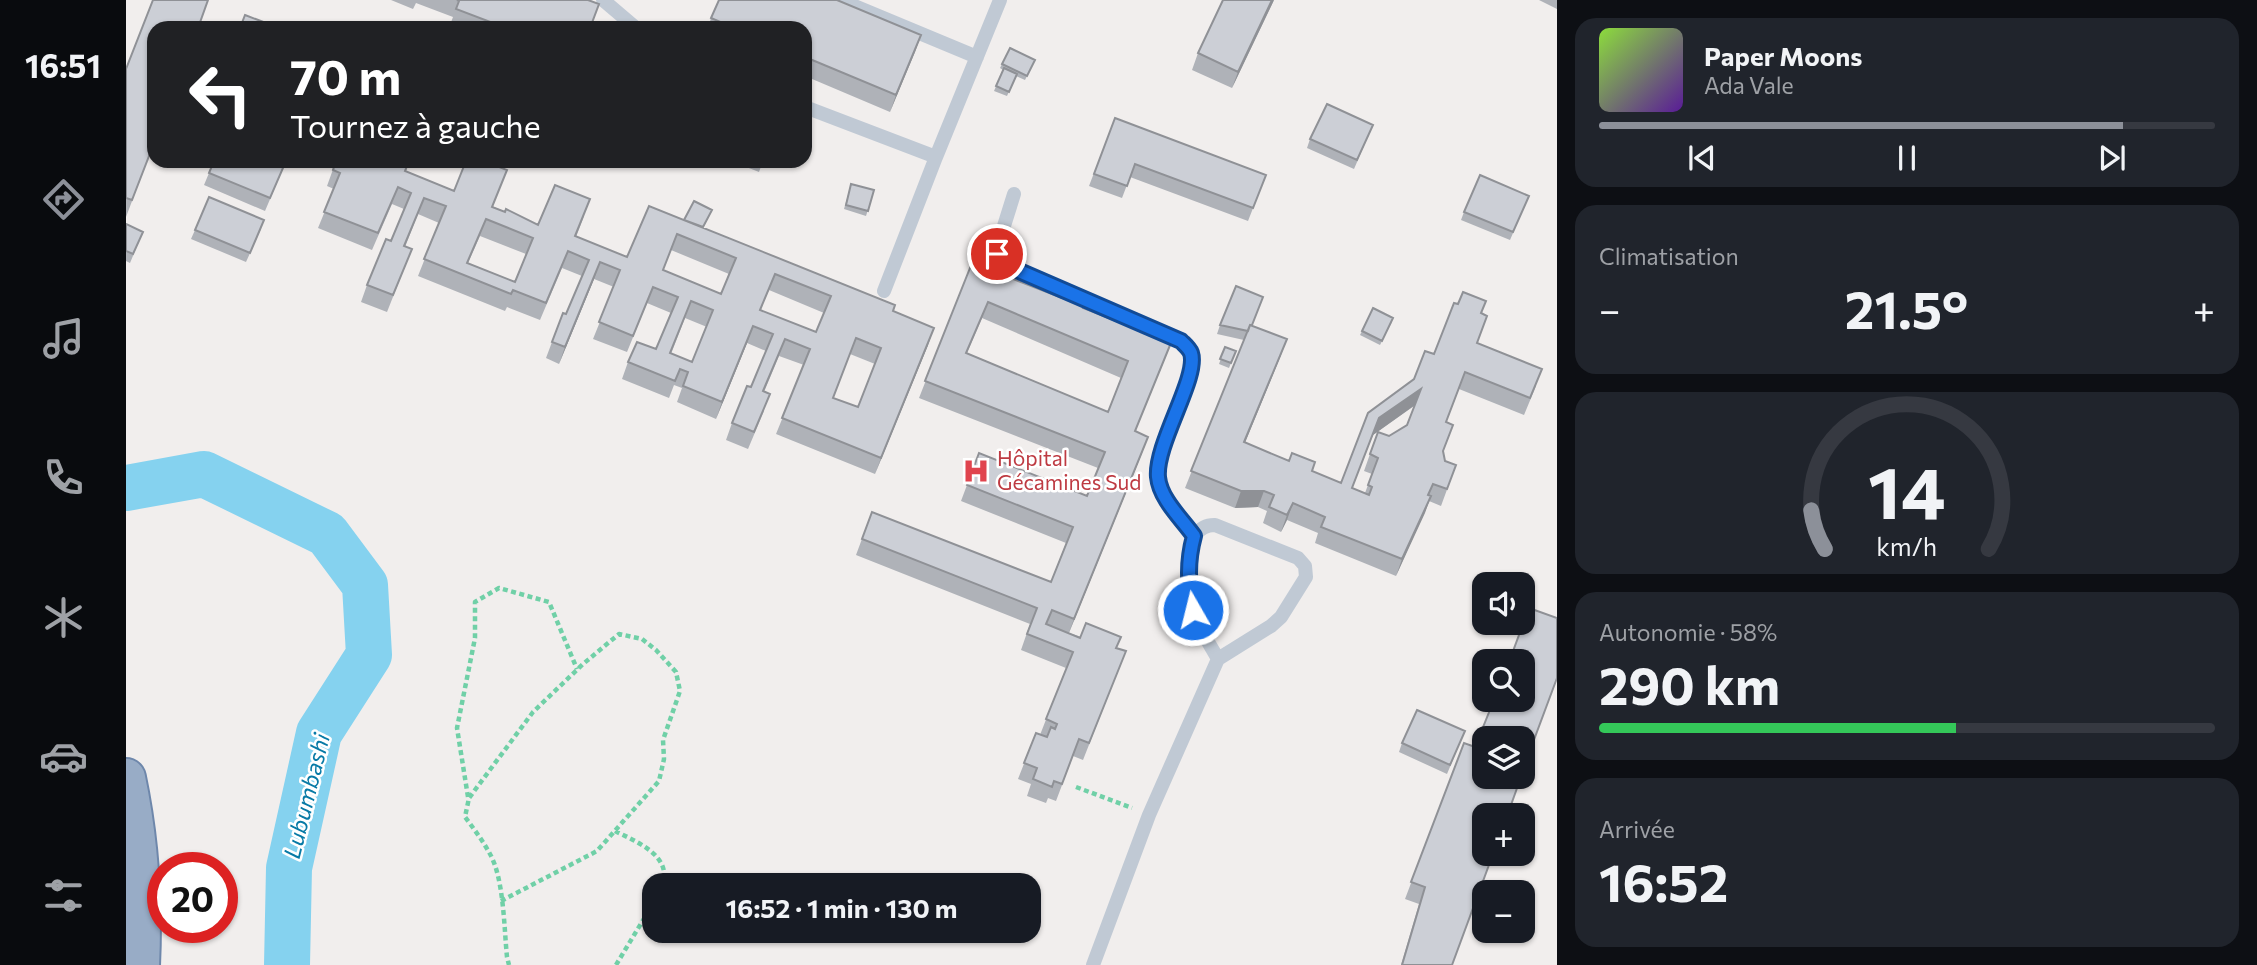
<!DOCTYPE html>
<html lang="fr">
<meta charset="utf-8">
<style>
:root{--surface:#171b24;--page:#20242c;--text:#f1f3f6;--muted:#9ea1a6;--line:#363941;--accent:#8c9099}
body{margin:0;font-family:Commissioner,sans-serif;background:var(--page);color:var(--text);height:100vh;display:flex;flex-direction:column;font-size:26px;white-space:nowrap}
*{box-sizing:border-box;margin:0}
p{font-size:23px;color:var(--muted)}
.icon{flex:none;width:38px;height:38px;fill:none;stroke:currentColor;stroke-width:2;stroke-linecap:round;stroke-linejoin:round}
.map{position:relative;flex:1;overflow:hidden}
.sheet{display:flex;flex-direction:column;gap:18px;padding:18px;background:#0d0f14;width:700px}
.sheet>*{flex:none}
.hud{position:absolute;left:21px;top:21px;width:665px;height:147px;border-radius:21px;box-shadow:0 2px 5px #0004;background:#202124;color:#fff;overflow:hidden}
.tools{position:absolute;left:1346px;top:572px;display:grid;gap:14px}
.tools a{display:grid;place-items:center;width:63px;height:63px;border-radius:14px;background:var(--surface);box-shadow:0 2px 5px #0004;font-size:35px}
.speed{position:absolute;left:21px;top:852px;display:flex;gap:14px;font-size:35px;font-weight:700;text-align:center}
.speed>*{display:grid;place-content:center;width:91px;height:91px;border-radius:50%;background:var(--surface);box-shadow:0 2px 5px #0004;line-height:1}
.speed .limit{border:10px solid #d22;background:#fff;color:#111}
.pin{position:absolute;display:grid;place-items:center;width:60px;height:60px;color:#fff;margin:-30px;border:4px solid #fff;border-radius:50%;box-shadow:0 2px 7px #0007}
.me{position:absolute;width:77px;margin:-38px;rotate:352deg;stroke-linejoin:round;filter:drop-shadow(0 0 5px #0008)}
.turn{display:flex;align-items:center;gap:24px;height:147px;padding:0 28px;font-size:32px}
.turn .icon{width:91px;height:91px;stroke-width:2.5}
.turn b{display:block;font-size:49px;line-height:60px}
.big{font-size:52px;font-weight:700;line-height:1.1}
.sheet .tile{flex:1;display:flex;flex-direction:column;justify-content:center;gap:10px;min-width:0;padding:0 24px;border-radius:21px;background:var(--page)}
.sheet .dial{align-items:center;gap:0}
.dial svg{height:182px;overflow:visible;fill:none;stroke:var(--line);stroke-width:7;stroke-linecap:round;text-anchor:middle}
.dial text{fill:var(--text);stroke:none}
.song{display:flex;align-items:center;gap:21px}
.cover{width:84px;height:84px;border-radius:10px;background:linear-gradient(135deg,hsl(90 70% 55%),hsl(270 70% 35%))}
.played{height:7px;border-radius:4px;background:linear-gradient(90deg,var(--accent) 85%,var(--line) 85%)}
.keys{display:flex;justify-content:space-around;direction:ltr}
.heat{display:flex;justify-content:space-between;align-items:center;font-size:38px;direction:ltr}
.charge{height:10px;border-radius:5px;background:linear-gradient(90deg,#34c759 58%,var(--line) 0)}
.trip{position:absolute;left:516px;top:873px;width:399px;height:70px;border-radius:21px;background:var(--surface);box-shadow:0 2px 5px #0004;font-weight:700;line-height:70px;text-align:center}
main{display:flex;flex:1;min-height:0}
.dock{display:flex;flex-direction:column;width:126px;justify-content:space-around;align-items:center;background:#090b0e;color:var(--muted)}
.dock .icon{width:49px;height:49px}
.dock .active{color:var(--accent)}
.dock b{font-size:32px;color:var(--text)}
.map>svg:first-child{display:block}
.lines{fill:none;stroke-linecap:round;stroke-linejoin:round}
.river{stroke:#85d2ef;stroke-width:46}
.trunk-casing{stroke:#6e87ab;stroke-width:42}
.path{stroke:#70d0a7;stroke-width:4.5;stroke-dasharray:5 3.5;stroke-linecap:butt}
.service{stroke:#c0c9d4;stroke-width:14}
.trunk{stroke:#98acc6;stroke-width:38}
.wall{fill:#afb2b8;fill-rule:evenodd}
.shaded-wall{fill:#8f9196}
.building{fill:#cccfd6;stroke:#8f9196;stroke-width:2;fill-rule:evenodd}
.route-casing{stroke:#114b97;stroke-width:18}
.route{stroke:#1a73e8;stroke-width:12}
.labels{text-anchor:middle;stroke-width:5;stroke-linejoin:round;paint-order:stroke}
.health-label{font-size:21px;fill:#be3a42;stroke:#fff;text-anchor:start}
.water-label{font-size:23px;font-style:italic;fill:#077aa6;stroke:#fff}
</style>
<main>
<nav class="dock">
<b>16:51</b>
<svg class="icon active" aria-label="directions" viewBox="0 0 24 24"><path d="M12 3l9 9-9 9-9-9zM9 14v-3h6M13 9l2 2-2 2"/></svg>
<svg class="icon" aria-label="music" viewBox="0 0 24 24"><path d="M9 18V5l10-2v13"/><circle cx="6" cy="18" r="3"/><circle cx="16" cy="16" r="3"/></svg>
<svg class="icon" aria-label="phone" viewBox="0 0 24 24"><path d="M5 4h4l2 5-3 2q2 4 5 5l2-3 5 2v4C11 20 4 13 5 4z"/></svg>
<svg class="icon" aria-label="climate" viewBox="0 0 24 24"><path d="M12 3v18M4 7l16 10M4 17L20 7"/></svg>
<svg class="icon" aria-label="car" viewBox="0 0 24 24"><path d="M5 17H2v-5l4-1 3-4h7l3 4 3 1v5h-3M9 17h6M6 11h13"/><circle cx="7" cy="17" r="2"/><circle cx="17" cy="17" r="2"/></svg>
<svg class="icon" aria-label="filters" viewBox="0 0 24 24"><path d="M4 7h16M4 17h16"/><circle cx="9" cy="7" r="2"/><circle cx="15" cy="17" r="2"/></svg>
</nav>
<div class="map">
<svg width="1431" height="965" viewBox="0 0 1431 965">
<rect width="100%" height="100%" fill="#f1eeed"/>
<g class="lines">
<path class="river" d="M0,488L78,474L201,534L239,585L243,655L193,733L163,868L161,965"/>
<g class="trunk-casing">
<path id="trunk" d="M0,778C13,840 17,902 14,965"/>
</g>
<path class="path" d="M950,787L1006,808
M342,797L331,728L349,638V602L373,588L423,602L451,669
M489,831C509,841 548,856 536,886
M375,901L471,851L533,781L538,759L537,740L554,691L550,672L530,650L516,639L493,634L457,664L407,712L343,798L339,817C348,829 357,841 364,854C378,879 378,928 381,957L383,965
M490,965L528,902"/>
<path class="service" d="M477,0L510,28
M714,0L851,57
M679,107L810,157L874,0
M888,194L872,245L871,254L877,264L1055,341C1059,345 1063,348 1065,353C1073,377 1029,444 1032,477C1034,499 1056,519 1068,536
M758,291L810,157
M967,965L1023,815L1092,659L1145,626L1155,617L1180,577L1179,566L1172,558L1089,525C1054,524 1060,587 1067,609C1072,627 1083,643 1092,659"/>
<use href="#trunk" class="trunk"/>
</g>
<path class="wall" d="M265,0H462L464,28H331L324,25L327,17L290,3L287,9Z
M1148,0L1106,88L1066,70L1072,53Z
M1413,0H1431V9Z
M585,18L795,35L764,112L679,76V28H582Z
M876,64H907L899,80L890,76L881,96L868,91L877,70L874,68Z
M0,69L28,143L0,217Z
M989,118L1140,175L1122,221L1004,177L996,198L963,186Z
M1247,125L1228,169L1181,148L1184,139Z
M210,161H284L280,171L412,225L458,216L450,237L501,257L558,220L586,210L577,228L767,312L802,345L749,474L650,434L678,365L653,356L638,392V411L622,449L600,440L606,423L625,387L640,351L621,343L590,419L551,402L556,388L548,385L543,398L496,379L502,362L530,349L545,313L521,303L501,352L467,339L488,287L468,279L433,364L420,358L426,342L440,314L456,276L436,268L414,320L381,307L379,311L292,276L313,223L292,214L279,247L286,249L261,312L235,302L241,285L265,241L278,209L266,204L246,250L192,228L208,189L201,186ZM354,236L400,254L389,282L342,263ZM545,250L603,274L595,294L537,270ZM643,290L698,313L690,332L634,310ZM559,318L581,327L566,362L545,354ZM724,354L749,364L732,407L707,398Z
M605,161H637L633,172Z
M156,171L139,211L78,185L83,173Z
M725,184L748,190L740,216L718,209Z
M1403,196L1384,240L1335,220L1338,212Z
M0,224L17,232L4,263L0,261Z
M135,229L120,262L65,239L69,230Z
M846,263L957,309L1043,349L1009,432L1016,453L943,633L1000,651L957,760L947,756L930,801L922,798L920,803L901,796L905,784L892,779L910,733L914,735L940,668L895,650L904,624L730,555L746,512L925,582L940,543L835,501L841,485L961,496L972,468L793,398ZM856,318L995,378L982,412L841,353Z
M1355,313L1351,343L1410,386L1398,415L1333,389L1320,422L1317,453L1319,461L1330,465L1315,506L1303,501L1270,576L1189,543L1192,533L1161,520L1155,532L1137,523L1141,511L1132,507L1109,508L1059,488L1118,340L1091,334L1094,325H1126L1155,355L1119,443L1215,483L1242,413L1288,379L1308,354ZM1288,406L1281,425L1263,436L1244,454L1238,471L1246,474L1239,493L1226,488L1247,435Z
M1266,322L1254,345L1234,335L1236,331Z
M1099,347L1110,351L1103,368L1093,364Z
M1339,731L1321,774L1273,752L1276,743Z
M1338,743L1349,747L1326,965H1275L1293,904L1279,899Z"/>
<path class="shaded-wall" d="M1146,0H1148L1106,88L1112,72Z
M795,35L789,52L764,112L770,95Z
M474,262L468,279L433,364L439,347Z
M627,326L621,343L590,419L596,402Z
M808,328L802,345L749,474L755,458Z
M1161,339L1155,355L1112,459L1118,442Z
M1295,389L1289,405L1247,435L1253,418Z
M1022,437L1016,453L942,635L948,619Z
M1115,491H1138L1132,507L1109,508Z
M1305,496L1299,513L1270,576L1276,559Z
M1167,503L1161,520L1155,532L1161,515Z"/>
<path class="building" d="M27,0H82L72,28H28V143L6,200L0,198V69Z
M331,0H462L473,4L464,28H380L330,9L333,1Z
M593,0H711L795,35L770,95L679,57V28H608L585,18Z
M1097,0H1146L1112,72L1072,53Z
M119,15L153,28H114Z
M884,48L909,60L901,76L876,64Z
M878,68L891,74L883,92L870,86Z
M1201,104L1247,125L1231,160L1184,139Z
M989,118L1140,175L1127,208L1009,164L1001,186L968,174Z
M88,161H160L144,198L83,173Z
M210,161H283L279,171L328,191L340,161H358L381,170L366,207L379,212L380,209L412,225L429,185L464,199L449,236L501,257L523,206L769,305L767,311L808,328L755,458L656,418L684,349L659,339L637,391L644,394L628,432L606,423L621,386L625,387L647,334L627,326L596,402L557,386L562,372L554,369L549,381L502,362L511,342L530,349L552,297L527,287L507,336L473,322L494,270L474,262L439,347L426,342L437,313L440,314L463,260L442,251L420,303L387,290L385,294L298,259L320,206L298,198L278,246L286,249L267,295L241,285L260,239L265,241L285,193L272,187L252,233L198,212L214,173L207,170ZM360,219L407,238L389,282L341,263ZM551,234L610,258L595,294L537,270ZM649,274L705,296L690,332L634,310ZM565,301L587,310L566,362L544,353ZM730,338L755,348L732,407L707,398Z
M1354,175L1403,196L1387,232L1338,212Z
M725,184L748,190L742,211L720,205Z
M83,197L138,220L124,253L69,230Z
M568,201L586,210L577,227L558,220Z
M0,224L17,232L7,254L0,251Z
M846,263L936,298L938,292L960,301L957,308L1013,330L1017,320L1049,333L1009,431L1022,437L948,619L926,610L920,624L954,638L960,623L995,637L990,648L1000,651L963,743L953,739L936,784L928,781L926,787L907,779L911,768L898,763L910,733L921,737L925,727L929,729L931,724L920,719L947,652L901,634L911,608L736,539L746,512L925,582L947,527L841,485L853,453L961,496L979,452L799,381ZM862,302L1002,361L982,412L840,353Z
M1110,286L1137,297L1126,325H1124L1122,331L1094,325Z
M1337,292L1360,301L1355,313L1361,316L1351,343L1416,369L1404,398L1339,372L1320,422L1327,425L1317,451L1319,461L1330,465L1321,489L1307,484L1302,495L1305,496L1276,559L1195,527L1199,517L1167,503L1161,515L1143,507L1148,495L1138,491H1115L1065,471L1124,325L1161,339L1118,442L1163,461L1166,453L1189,462L1186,471L1215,483L1242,413L1288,379L1299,351L1308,354L1328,303L1332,304ZM1295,389L1281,425L1263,436L1252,432L1244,454L1252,458L1242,485L1246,487L1243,495L1226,488L1253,418Z
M1247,308L1267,318L1256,341L1236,331Z
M1099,347L1110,351L1105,363L1094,359Z
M1403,608L1431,618V678L1396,772V738H1358V777H1395L1381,816H1358V854H1367L1326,965H1276L1299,887L1285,882L1338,743L1349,747L1368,700H1396V662H1383Z
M1291,710L1339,731L1324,765L1276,743Z"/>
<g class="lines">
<g class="route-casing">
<path id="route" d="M871,254L877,264L1055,341C1059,345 1063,348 1065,353C1073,377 1029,444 1032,477C1034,499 1056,519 1068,536C1061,562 1062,584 1067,610"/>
</g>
<use href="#route" class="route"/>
</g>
<defs>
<g id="hospital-bare" transform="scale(2.1)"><path d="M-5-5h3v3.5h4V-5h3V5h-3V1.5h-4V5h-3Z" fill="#e0444e" stroke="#fff" stroke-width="2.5" paint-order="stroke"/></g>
</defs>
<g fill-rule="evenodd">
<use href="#hospital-bare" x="850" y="471"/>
</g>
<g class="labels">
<g class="health-label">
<text x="871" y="466">Hôpital<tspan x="871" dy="24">Gécamines Sud</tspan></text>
</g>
<g class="water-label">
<text transform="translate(181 796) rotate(-76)" y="8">Lubumbashi</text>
</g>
</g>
</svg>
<div class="tools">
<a><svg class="icon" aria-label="sound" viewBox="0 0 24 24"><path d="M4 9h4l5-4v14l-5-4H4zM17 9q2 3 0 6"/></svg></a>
<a><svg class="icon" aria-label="search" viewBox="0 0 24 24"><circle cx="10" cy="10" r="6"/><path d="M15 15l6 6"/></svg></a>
<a><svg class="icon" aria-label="layers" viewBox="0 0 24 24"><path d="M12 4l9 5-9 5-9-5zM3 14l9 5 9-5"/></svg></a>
<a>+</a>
<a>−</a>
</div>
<div class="speed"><div class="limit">20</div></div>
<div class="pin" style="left:871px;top:254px;background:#d93025"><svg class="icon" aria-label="arrive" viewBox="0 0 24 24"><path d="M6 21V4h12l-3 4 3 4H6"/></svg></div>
<svg class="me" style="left:1067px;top:610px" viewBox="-20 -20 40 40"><circle r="17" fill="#1a73e8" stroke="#fff" stroke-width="3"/><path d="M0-11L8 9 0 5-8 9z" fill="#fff"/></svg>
<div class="trip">16:52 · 1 min · 130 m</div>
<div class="hud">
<div class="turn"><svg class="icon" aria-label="left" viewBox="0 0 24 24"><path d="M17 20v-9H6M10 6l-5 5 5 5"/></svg><div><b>70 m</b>Tournez à gauche</div></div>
</div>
</div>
<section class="sheet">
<div class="tile">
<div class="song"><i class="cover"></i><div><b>Paper Moons</b><p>Ada Vale</p></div></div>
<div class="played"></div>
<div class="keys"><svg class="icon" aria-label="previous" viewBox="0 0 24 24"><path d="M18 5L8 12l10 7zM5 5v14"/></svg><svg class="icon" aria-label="pause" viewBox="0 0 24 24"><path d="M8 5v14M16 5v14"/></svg><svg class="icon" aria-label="next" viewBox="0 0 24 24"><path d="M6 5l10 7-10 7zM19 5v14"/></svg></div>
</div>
<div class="tile"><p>Climatisation</p>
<div class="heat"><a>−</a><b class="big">21.5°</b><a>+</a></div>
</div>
<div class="tile dial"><svg viewBox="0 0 100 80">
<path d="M14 69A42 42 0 1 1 86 69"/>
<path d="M14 69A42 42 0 0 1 8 52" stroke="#8c9099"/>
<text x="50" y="56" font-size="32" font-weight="700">14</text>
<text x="50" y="72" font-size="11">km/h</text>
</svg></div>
<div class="tile"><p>Autonomie · 58%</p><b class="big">290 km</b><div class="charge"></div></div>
<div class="tile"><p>Arrivée</p><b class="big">16:52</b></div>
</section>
</main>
